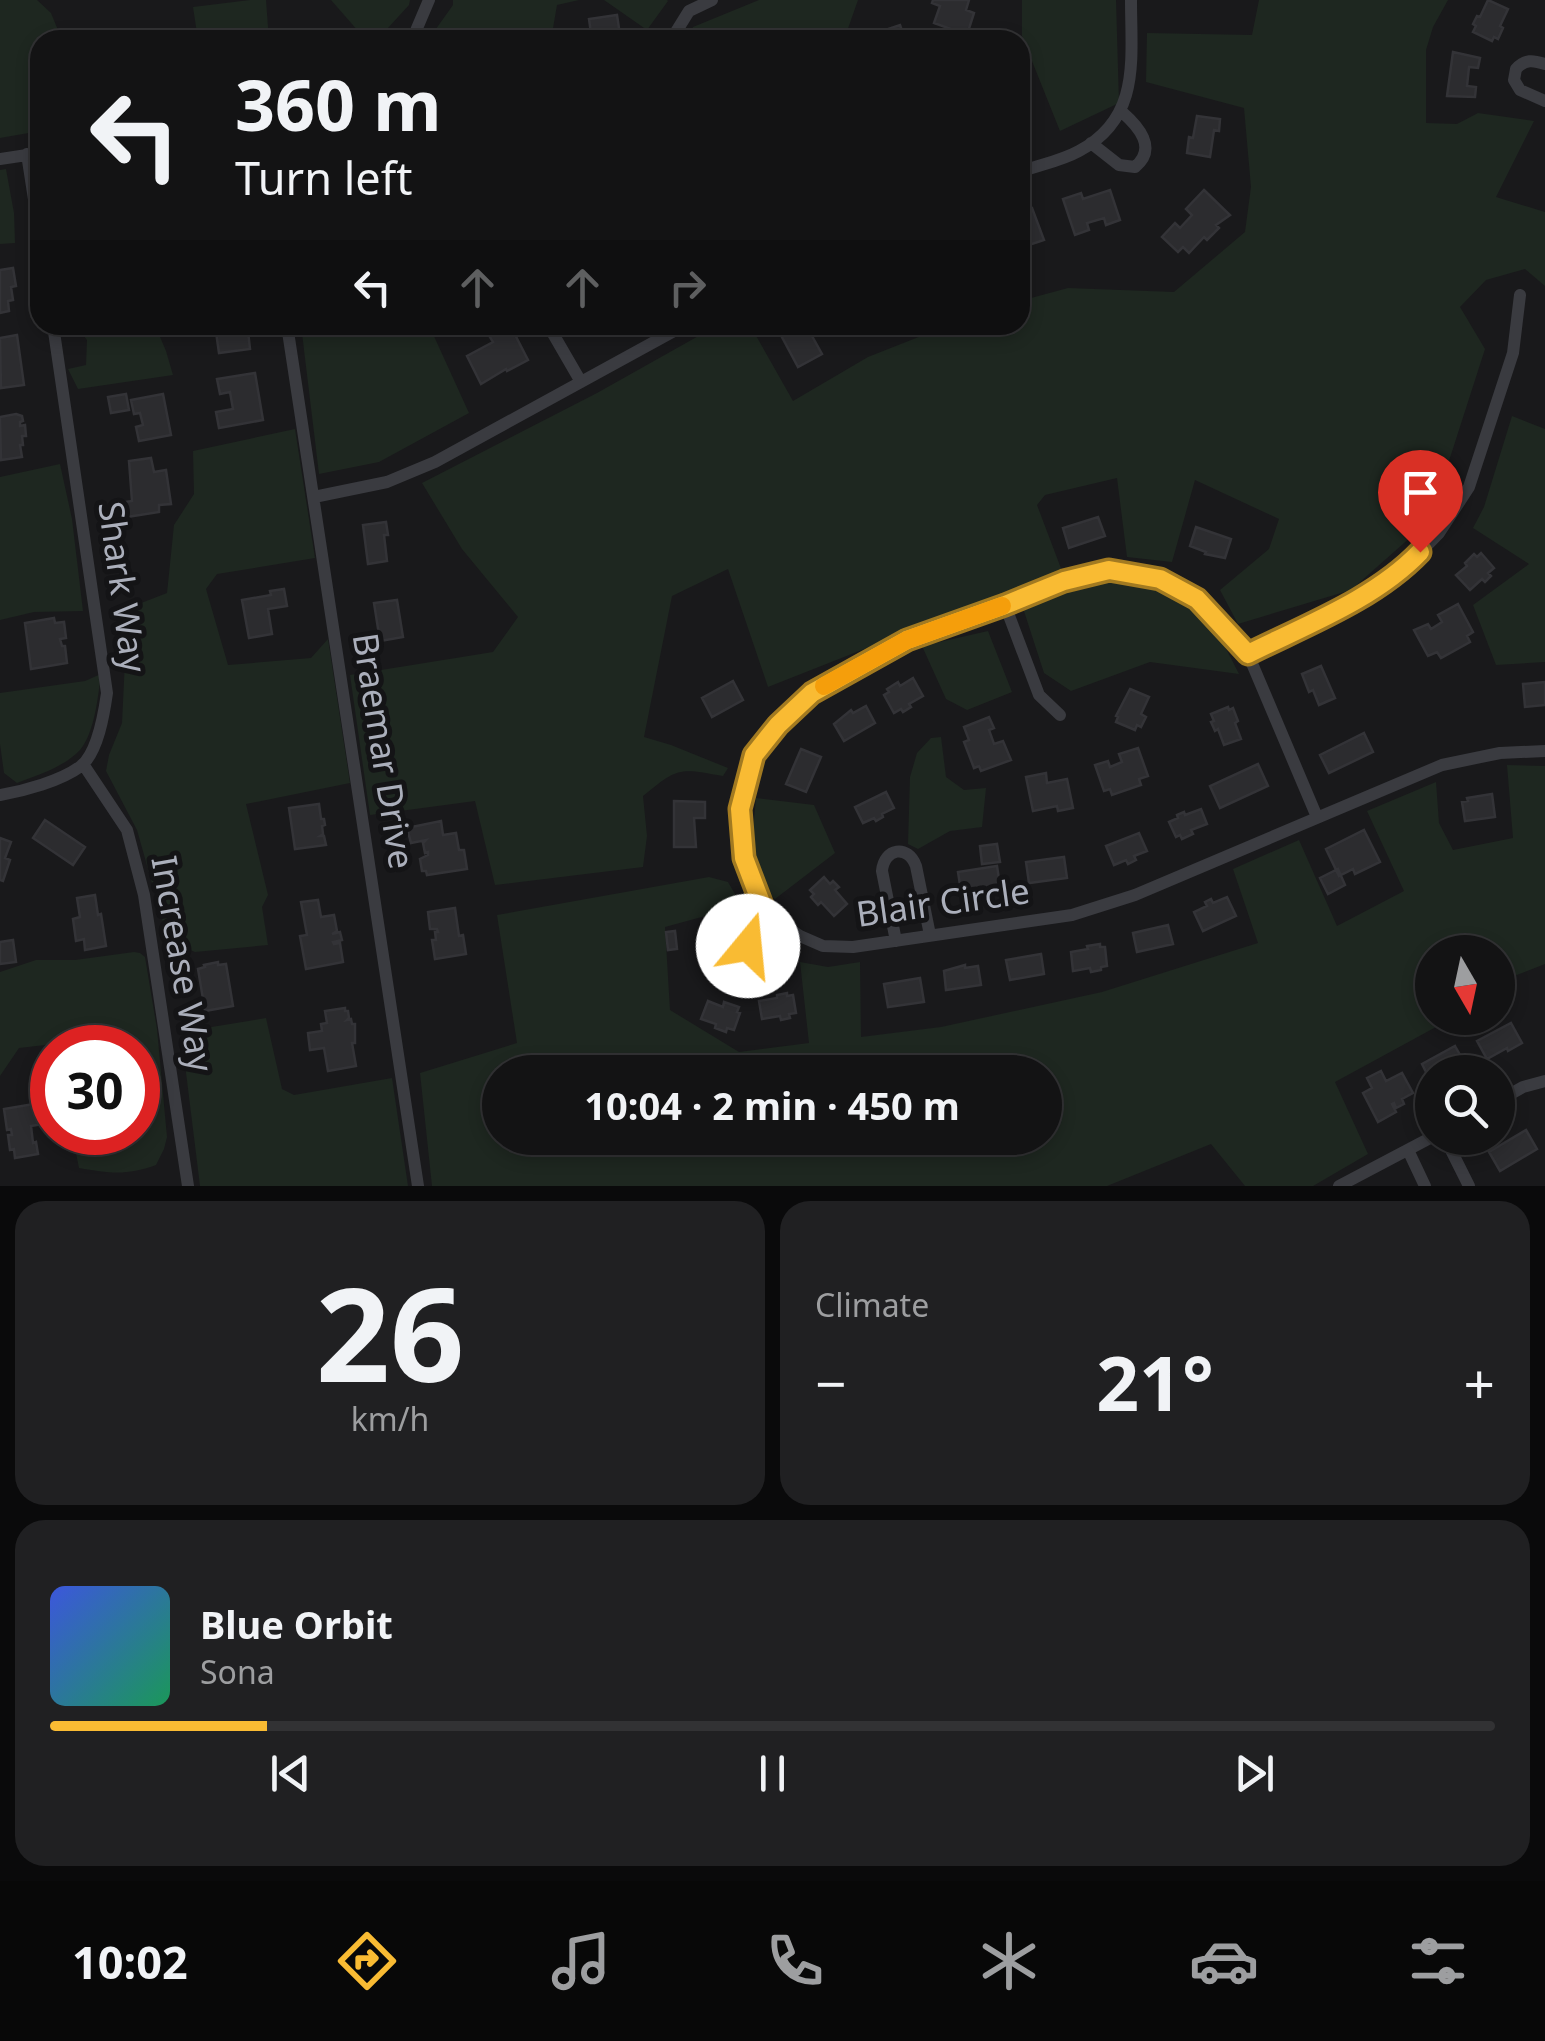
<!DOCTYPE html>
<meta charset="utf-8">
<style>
:root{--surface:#131314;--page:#202022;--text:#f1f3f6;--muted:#9d9ea0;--line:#323234;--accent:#f9bb33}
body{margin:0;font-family:"Noto Sans",sans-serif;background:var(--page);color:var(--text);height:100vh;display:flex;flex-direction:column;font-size:38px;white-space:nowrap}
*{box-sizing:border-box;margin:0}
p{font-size:32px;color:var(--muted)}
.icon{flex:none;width:55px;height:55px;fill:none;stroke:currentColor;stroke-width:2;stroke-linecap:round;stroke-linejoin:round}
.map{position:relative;height:1186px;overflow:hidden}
.panel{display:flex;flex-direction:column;gap:15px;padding:15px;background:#0a0a0b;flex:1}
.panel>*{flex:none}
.banner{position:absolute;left:30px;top:30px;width:1000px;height:305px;border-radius:30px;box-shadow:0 5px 15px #0003,0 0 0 2px var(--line);background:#131314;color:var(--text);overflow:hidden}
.needle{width:65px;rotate:171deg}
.tools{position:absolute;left:1415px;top:935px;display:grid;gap:20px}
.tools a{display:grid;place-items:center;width:100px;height:100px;border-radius:50%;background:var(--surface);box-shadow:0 5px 15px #0003,0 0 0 2px var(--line);font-size:50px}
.speed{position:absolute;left:30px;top:1025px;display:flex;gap:20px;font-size:50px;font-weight:700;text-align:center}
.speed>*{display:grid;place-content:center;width:130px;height:130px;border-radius:50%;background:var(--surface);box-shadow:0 5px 15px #0003,0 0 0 2px var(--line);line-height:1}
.speed .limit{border:15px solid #d22;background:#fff;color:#111}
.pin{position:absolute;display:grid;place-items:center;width:85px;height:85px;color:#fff;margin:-102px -42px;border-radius:50% 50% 50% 0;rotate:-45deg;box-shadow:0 0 10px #0007}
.pin .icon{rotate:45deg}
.me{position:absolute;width:110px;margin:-55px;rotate:17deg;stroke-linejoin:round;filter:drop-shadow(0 0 8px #0008)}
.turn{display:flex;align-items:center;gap:35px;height:210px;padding:0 40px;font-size:45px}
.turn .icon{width:130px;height:130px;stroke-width:2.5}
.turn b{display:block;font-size:70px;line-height:85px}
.lanes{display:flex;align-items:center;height:95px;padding:0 40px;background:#0003;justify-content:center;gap:50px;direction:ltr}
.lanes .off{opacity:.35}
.big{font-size:75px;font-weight:700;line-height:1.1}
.panel .card{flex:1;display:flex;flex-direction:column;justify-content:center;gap:15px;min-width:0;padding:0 35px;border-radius:30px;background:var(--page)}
.panel .dial{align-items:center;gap:0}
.dial b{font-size:130px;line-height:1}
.song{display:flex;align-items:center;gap:30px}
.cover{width:120px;height:120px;border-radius:15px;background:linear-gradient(135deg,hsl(230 70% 55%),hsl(150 70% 35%))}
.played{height:10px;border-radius:5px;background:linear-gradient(90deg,var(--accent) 15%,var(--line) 15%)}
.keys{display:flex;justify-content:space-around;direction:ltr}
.heat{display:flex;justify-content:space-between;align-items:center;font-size:55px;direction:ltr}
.panel .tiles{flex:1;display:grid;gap:15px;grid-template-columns:1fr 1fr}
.card:last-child{grid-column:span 2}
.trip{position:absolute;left:482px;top:1055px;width:580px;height:100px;border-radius:50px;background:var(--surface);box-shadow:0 5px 15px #0003,0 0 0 2px var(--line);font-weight:700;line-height:100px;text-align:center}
.tabs{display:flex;height:160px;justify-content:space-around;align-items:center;background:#080808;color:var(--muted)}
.tabs .icon{width:70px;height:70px}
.tabs .on{color:var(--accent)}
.tabs b{font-size:45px;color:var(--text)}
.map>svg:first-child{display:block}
.green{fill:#1e2720;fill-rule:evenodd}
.building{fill:#2c2c2f;stroke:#333337;stroke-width:2.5}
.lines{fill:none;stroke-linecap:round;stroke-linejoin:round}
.minor{stroke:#3a3b40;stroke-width:12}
.route-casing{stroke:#a27a21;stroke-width:25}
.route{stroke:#f9bb33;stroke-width:18}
.slow{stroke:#f59e0b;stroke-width:18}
.labels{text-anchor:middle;stroke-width:10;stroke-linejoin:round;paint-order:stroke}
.street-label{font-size:35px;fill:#abafbb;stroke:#141416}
</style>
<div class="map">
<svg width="1545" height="1186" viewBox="0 0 1545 1186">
<rect width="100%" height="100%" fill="#19191b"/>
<path class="green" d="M0,0H37L51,13L62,40H40V131L0,138Z
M250,0H266L269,40H198L193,7Z
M331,0H410L409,5L377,40H366Z
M453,0H579L557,5L551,40H428L453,5Z
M604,0H667L668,1L647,30Z
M759,0H858L844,40H689L693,27Z
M1022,0H1116L1119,103L1060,131L1022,36Z
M1259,0H1448L1433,27L1426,50V123L1457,124L1478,113L1534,121L1496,197L1545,212V286L1525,269L1486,280L1460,307L1485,349L1430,520L1351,590L1238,624L1220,590L1269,549L1279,519L1195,480L1172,562L1127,557L1117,478L1045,495L1037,505L1062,571L768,687L728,569L672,596L644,737L671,745L728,768L723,776C679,768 678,767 643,796L647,836L643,867L495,885L475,801L370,815L350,675L493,652L518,617L462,549L422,483L597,393L718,325H750L793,401L868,357L949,325H1020V301L1068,288L1174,292L1245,232L1251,187L1244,108L1146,82L1147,33L1252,35Z
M6,169L14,213L15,243L0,244V170Z
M75,325H155L166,351L173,375L78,389L68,369L86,365L87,340Z
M301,325H442L433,334L469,413L379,462L319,474Z
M1512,416L1545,429V662L1496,665L1473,605L1529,564L1473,528L1484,507Z
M295,429L315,558L217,574L206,589L228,665L311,658L328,639L350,783L246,804L268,895L262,907L268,945L195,952L168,940L137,830L106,771L109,755L122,723L125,660L118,612L167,593L174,525L194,494L193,451Z
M60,464L72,519L83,611L34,612L0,620V477Z
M1103,580C1134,583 1166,585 1193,602C1206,610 1232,659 1239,674L1150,662L1071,691L1044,673L1023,608Z
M988,631L1012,692L967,710L946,699L922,646Z
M101,674C98,696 95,732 80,750C64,767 38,775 17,783L4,773L0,744V693L85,681Z
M941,737L946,777L964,790L986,788L982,827L950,831L918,849L908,844L910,777L917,753L931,738Z
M1507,765L1545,766V964L1509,978L1515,996L1498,1006V952H1432V1018H1478L1467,1024L1447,1021L1335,1082L1368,1154L1313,1186H1245L1211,1144L1107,1186H432L420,1073L517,1043L497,915L709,877L728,882L742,906L665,927L670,1010L739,1052L809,1043L800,962L828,967L860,962L861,1037L941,1027L1102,992L1258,943L1233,869L1299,840L1337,926L1404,891L1367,811L1436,782L1439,823L1453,850L1513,838ZM500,1072H1045V1138H500Z
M756,798L814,805L835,853L775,899L759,887L753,831Z
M134,952L140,953L145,957L157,1029L167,1137L164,1149L156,1165C126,1176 109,1173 79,1168L72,1133L138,1132V1048H55L54,1044L19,1048L0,1076V972L36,960H75Z
M266,1018L282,1089L294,1095L392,1078L408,1186H200L181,1032Z"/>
<path class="building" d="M933,0H969L966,10L974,13L967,35L934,23L940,6L932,3Z
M1488,0L1508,9L1500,26L1503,28L1498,39L1494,37L1492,41L1473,32L1476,26L1473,24L1477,16L1480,17Z
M617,15L620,35H614L615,40H592L589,19Z
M900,25L905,40H872L870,35Z
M1453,52L1480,58L1478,68L1469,67L1467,86L1476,87L1475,97L1447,96Z
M1197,116L1220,119L1219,131L1214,130L1210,157L1187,153L1189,137L1193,138Z
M1110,190L1120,220L1106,225L1104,218L1087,223L1089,230L1075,235L1063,199L1081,193L1083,199Z
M1204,190L1230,215L1216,225L1219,228L1207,240L1204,237L1189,253L1183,247L1178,252L1162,237L1175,223L1180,228L1192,215L1186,209Z
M1032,208L1044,240L1023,247L1020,240V212Z
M13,268L16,286L11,287L13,300L8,301L9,311L0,313V270Z
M215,325H244L245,332L248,331L250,349L219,353Z
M500,325H510L528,360L507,371L506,369L481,384L467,356L493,342L487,332Z
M833,325L812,336L822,354L798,367L776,326Z
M17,335L24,385L1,388L0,338Z
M255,373L263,420L219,428L216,412L233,409L230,392L220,394L217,379Z
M126,394L129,410L111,413L108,397Z
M163,394L171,435L139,441L136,427L143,425L140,413L134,414L131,400Z
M16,414L22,416L23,421L20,422V426L25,425L26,436H22L23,445H20L22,457L1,460L0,417Z
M151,458L154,472L166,470L171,504L159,505V512L127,517L125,502L132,501L129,461Z
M1098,517L1105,536L1069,548L1063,528Z
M386,522L388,535H384L387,561L368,564L363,525Z
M1196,527L1231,539L1225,558L1205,554L1206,552L1190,546Z
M1481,553L1494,568L1488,573L1491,576L1485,582L1482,579L1470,590L1456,575L1467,566L1465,563L1474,554L1477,557Z
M284,589L287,606L268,609L272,634L249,638L242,600L271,595L270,591Z
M397,600L403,637L380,641L374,603Z
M1458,604L1473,632L1467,636L1470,642L1441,658L1437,652L1428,656L1414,630L1428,624L1431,629L1442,622L1438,615Z
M54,618L55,623L64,622L66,638L60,639L62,646H65L67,663L31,669L25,623Z
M1321,666L1335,698L1319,705L1313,690L1309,692L1302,674Z
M913,678L923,696L909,704L911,707L903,712L901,709L894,713L884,695L889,692L887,689L898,682L900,686Z
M733,681L743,700L712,717L702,698Z
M1545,682V705L1525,707L1523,684Z
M1130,689L1149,697L1141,714L1146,717L1141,727L1137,725L1135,730L1116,722L1118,717L1116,716Z
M866,706L875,723L844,741L834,724L851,710L853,713Z
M1228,707L1229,710L1233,708L1238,721L1235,723L1241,739L1224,745L1218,729L1215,731L1211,722L1214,721L1211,714Z
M989,717L994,728L989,730L994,744L1003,741L1011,760L981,771L979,766L974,768L964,742L969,740L964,727Z
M1364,733L1373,752L1329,773L1320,755Z
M1138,748L1148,776L1139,779L1141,785L1112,795L1110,789L1104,791L1095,765L1108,761L1110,767L1122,762L1119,754Z
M801,749L821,757L806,792L786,784Z
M1258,764L1268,786L1220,808L1210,786Z
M1046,773L1047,783L1067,779L1073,808L1058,811L1057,806L1033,811L1026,777Z
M886,792L894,808L882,814L883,817L876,821L874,818L863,823L855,807Z
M1492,794L1495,817L1465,821L1462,802L1468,801L1467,798Z
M674,801L705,802V818H694L696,847H674Z
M319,804L321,819H324L325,825L322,826L323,834L320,836H324L326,845L295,849L289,808Z
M1201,809L1207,824L1191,830L1193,834L1182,839L1180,835L1176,837L1169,822L1178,818L1177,815L1184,812L1185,815Z
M45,820L85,847L73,865L33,838Z
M441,821L443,835L456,833L459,850H464L467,869L427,875L426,871H422L420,859L428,855V852L425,853L423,843L426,840L411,843L407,828Z
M1364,830L1380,862L1355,874L1353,869L1339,876L1326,849Z
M1139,833L1147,851L1134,856L1136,860L1128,864L1126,860L1114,865L1106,846Z
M0,838L11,842L5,858L10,860L3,881L0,880Z
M997,844L1000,862L982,864L980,846Z
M1064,857L1067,878L1029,883L1026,862Z
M997,866L1001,892L974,893V896L962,898L958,872Z
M1338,869L1345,885L1328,894L1320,878Z
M824,877L830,884L833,881L839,887L835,890L847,904L834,916L821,902L818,905L811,897L814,894L810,890Z
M95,895L98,915L101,914L106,946L85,950L84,939L76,941L73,919L80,917L77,898Z
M1227,897L1236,916L1203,931L1194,912L1207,906L1205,902L1211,899L1213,903Z
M318,900L321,917L334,915L337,931L332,934L340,932L342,940L333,942L334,944L340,943L343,962L306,969L300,936L307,935L301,902Z
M455,908L459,936L463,935L466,954L435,959L432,940H436L435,932H438L437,929H430L428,912Z
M1168,925L1173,944L1137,952L1133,933Z
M675,931L677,949L668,950L666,932Z
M723,931L724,945H728V952L725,953L726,967L705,969L702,932Z
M13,940L16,962L0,964V942Z
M1100,944V947H1105L1107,966L1101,967V970L1091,972L1090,968L1073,971L1071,952L1088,949L1087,946Z
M1041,954L1044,974L1010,980L1006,960Z
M218,962V965L226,964L233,1006L205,1011L198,969L205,967L204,965Z
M965,965V968L978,966L981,985L946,990L944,971Z
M920,978L924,1002L888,1007L884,984Z
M787,993V996L793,995L796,1013L789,1014L790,1018L781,1020L780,1016L762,1019L759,1001L777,998V995Z
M708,1001L723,1007L724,1002L739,1007L737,1012L740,1013L734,1030L727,1028L726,1032L715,1028L716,1024L701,1019Z
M345,1008V1011H348L349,1018L347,1020L351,1019L352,1024H355V1043H352L356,1066L328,1071L324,1048L310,1050L308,1033L322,1031L321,1024L327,1023L325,1011Z
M1511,1023L1522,1043L1508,1051L1507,1048L1487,1059L1477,1041Z
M1455,1046L1464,1062L1458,1065L1460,1068L1454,1071L1455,1072H1432V1084L1422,1064Z
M1381,1071L1386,1081L1402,1073L1413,1093L1402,1099L1404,1104L1396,1108L1394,1103L1392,1104L1396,1112L1378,1122L1363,1093L1372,1088L1367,1078Z
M40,1103L43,1124L31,1126L33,1143L36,1142L38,1154L15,1158L14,1149L10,1150L8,1135H12L11,1129L7,1130L4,1109Z
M1526,1130L1537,1149L1500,1171L1489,1152Z"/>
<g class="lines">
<path class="minor" d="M412,40L429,0
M671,40L689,11L712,0
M1545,64C1533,60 1525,59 1516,69L1514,80L1520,90L1545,101
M1091,143L1119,165L1135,167C1158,148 1138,126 1122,112
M27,154L40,238
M0,159L40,153
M1020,172C1039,165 1061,161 1079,151C1141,118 1131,60 1131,0
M287,325L418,1186
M548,325L581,382
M314,497L387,482L435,462L685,325
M1005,605L1039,695L1060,715
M1248,654L1345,605L1401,572L1439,533L1469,487L1513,353L1520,295
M83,764L127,830L144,895L188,1186
M0,795C24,791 61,781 81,766C98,752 104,714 107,693L53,325
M1317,817L1248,654L1197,599L1161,579L1109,570L1064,581L1005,605L907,640L812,693L778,725L754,755L740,809L744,858L765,913L800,936L823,946L853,947L1072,915L1135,895L1442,765L1500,753L1545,751
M765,913L749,932L748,946L757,957L776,956L800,936
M896,941L882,871C884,848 908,844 916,866L930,935
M1498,1101L1523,1087L1545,1081
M1445,1138L1469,1186
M1408,1150L1425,1186
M1339,1186L1432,1137"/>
</g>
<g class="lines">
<g class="route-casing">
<path id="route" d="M748,946L749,932L765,913L744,858L740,809L754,755L778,725L812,693L907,640L1005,605L1064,581L1109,570L1160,579L1197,599L1248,654C1306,625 1375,599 1420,552"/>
</g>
<use href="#route" class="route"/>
<path class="slow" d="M824,686L907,640L1002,606"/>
</g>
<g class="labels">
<g class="street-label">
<text transform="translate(122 587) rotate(82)" y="12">Shark Way</text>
<text transform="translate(383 751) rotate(81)" y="12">Braemar Drive</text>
<text transform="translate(943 903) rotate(-8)" y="12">Blair Circle</text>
<text transform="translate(182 964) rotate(80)" y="12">Increase Way</text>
</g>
</g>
</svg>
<div class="tools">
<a><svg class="needle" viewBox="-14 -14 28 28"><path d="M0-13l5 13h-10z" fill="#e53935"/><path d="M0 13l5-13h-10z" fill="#9d9ea0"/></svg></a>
<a><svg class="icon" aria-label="search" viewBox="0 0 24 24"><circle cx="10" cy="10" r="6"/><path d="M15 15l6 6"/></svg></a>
</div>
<div class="speed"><div class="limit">30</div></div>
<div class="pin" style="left:1420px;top:552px;background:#d93025"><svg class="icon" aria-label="arrive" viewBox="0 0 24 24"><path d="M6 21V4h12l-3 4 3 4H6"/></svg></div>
<svg class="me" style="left:748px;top:946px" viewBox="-20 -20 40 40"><circle r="19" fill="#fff"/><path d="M0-13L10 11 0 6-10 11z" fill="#f9bb33"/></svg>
<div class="trip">10:04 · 2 min · 450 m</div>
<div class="banner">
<div class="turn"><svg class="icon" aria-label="left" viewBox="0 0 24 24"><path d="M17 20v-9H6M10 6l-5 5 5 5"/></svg><div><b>360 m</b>Turn left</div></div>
<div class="lanes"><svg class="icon" aria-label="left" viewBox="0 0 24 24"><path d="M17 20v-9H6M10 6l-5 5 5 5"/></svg><svg class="icon off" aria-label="ahead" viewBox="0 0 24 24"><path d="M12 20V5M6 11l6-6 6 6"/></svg><svg class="icon off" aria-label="ahead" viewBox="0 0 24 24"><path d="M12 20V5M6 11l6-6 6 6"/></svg><svg class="icon off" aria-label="right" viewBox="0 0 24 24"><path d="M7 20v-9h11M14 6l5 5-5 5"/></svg></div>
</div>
</div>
<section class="panel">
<div class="tiles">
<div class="card dial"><b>26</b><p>km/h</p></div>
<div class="card"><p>Climate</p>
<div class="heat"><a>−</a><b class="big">21°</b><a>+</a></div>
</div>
<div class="card">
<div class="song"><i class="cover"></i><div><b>Blue Orbit</b><p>Sona</p></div></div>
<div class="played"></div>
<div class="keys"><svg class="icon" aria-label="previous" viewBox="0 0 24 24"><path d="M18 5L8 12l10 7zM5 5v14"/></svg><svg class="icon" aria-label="pause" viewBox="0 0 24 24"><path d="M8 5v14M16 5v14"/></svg><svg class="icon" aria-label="next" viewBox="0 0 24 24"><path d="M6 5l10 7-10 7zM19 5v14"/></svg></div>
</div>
</div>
</section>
<nav class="tabs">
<b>10:02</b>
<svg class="icon on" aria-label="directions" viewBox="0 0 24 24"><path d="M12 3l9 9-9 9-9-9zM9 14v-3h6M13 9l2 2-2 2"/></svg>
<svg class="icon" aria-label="music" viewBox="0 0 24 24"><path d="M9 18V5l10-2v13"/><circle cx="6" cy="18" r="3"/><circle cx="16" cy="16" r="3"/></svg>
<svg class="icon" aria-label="phone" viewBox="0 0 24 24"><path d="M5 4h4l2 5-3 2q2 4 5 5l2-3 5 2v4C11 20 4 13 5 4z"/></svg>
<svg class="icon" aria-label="climate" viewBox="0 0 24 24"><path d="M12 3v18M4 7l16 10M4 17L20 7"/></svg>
<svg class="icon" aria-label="car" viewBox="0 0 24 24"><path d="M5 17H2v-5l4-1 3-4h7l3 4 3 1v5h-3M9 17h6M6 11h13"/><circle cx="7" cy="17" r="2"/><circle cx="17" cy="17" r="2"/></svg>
<svg class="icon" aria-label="filters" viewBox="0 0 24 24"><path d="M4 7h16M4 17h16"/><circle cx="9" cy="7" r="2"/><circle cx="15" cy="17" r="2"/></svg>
</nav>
